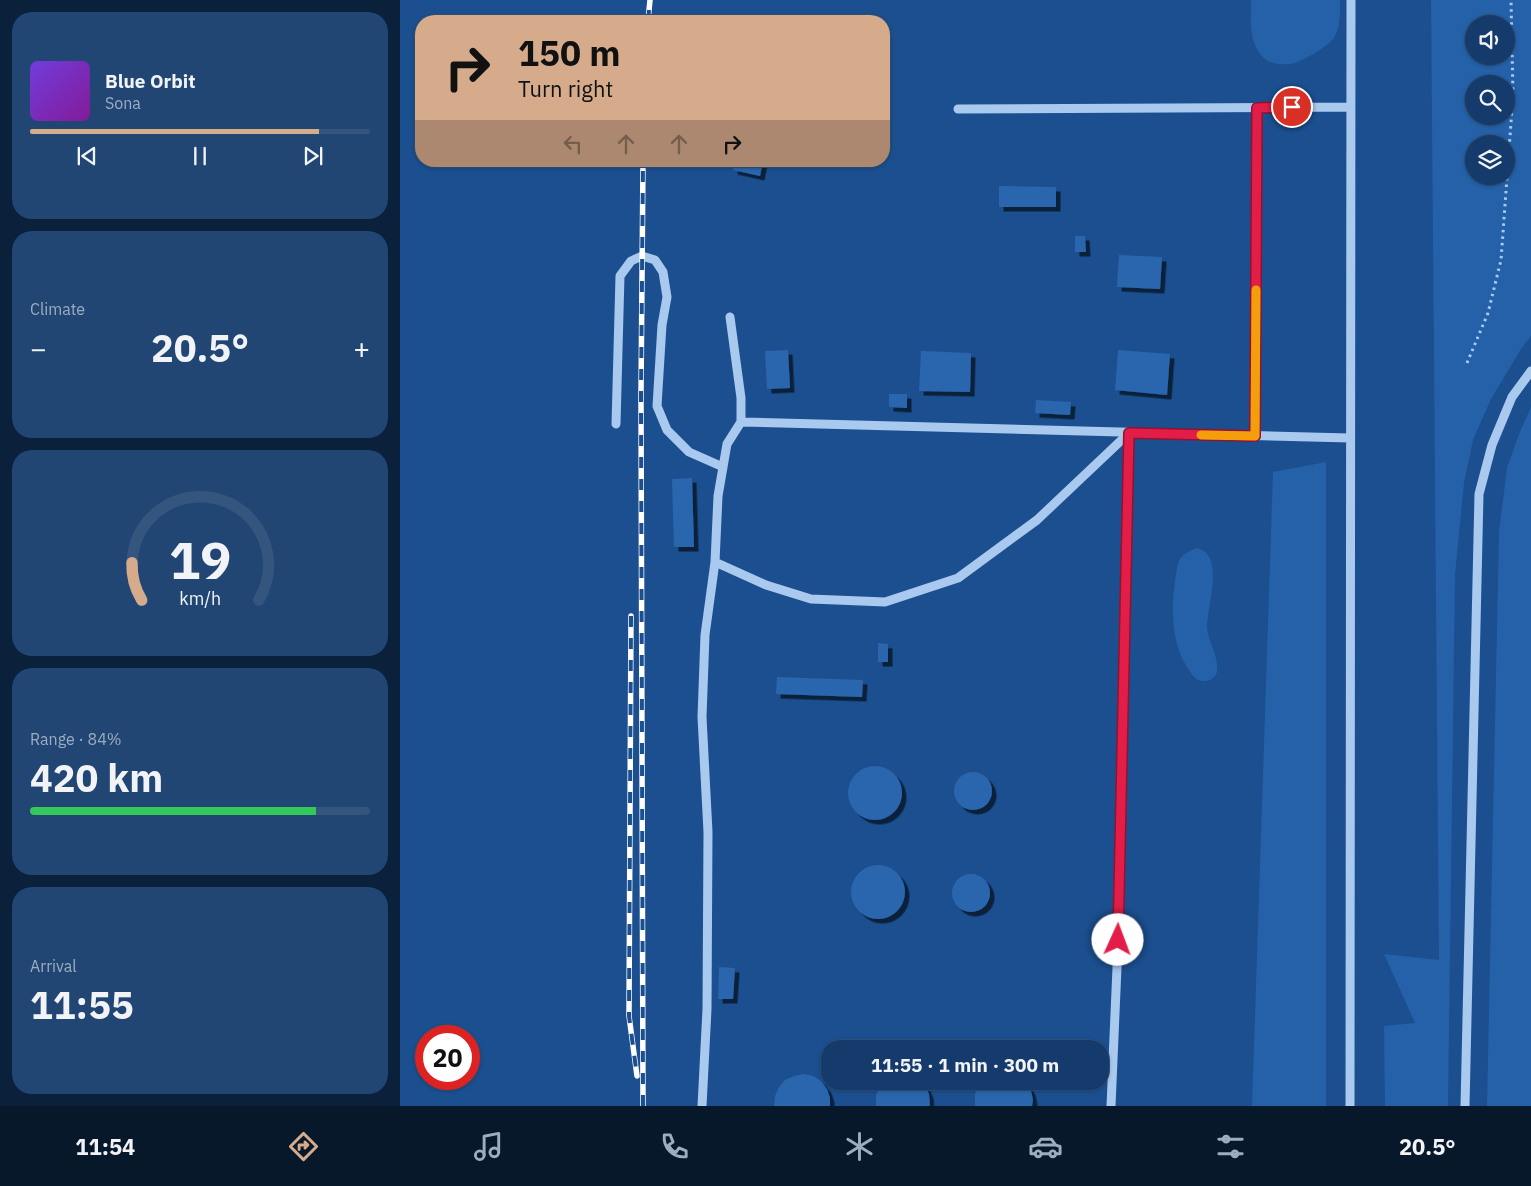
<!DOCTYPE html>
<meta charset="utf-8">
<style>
:root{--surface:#143b6b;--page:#214673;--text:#f1f3f6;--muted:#9dadc1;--line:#33557e;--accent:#d6ab8b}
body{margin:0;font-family:"IBM Plex Sans",sans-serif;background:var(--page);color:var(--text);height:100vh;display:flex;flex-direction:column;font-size:19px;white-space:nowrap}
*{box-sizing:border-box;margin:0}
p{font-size:16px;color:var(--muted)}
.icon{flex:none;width:28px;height:28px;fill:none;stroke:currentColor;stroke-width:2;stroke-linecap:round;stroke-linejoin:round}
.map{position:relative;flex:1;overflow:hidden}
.side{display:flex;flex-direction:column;gap:12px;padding:12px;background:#0b203b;width:400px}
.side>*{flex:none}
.guide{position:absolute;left:15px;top:15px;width:475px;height:152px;border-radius:20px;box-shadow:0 1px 4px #0004,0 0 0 1px var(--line);background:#d6ab8b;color:#111;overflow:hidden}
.tools{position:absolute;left:1065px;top:15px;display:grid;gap:10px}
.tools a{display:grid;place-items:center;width:50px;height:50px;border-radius:50%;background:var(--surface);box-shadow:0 1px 4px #0004,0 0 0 1px var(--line);font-size:25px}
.speed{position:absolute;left:15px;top:1025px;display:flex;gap:10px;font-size:25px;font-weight:700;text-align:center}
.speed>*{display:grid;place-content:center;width:65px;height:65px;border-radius:50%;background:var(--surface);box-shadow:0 1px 4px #0004,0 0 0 1px var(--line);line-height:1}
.speed .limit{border:8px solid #d22;background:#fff;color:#111}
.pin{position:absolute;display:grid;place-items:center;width:42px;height:42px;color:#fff;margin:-21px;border:2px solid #fff;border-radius:50%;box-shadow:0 1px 5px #0007}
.me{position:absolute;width:55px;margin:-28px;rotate:2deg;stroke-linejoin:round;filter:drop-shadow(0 0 4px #0008)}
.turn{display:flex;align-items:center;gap:18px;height:105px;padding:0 20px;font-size:22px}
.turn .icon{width:65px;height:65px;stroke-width:2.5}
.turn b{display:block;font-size:35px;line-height:42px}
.lanes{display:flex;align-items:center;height:48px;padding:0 20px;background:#0003;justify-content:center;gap:25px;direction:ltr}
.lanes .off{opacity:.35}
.big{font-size:38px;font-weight:700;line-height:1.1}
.side .widget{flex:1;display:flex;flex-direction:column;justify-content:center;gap:8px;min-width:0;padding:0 18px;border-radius:20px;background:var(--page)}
.side .dial{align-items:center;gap:0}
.dial svg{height:130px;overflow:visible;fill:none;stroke:var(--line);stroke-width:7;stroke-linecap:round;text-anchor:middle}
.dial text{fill:var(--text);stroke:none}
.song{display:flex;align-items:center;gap:15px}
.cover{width:60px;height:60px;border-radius:8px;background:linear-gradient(135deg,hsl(260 70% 55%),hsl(290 70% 35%))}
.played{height:5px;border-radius:2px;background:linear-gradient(90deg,var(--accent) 85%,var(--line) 85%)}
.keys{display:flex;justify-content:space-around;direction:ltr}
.heat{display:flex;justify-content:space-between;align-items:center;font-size:28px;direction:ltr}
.charge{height:8px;border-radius:4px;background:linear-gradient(90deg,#34c759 84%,var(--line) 0)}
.trip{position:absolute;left:421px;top:1040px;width:288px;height:50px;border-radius:20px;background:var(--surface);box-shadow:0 1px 4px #0004,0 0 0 1px var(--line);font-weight:700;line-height:50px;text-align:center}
.tab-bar{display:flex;height:80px;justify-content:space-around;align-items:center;background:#08182b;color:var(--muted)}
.tab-bar .icon{width:35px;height:35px}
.tab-bar .on{color:var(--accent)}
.tab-bar b{font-size:22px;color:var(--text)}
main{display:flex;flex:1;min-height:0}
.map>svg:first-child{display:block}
.green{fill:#2461a8;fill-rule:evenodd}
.building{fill:#2a66ad;filter:url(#shadow)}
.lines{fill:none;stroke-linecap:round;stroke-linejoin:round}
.path{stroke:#a9c9ee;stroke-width:3;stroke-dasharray:2.5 4;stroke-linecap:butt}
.minor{stroke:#a9c9ee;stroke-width:9}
.rail-casing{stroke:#fff;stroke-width:5.5}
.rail{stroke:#1b4f8f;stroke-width:4;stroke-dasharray:11;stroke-linecap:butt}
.route-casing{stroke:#92132f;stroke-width:12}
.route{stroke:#e11d48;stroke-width:9}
.slow{stroke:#f59e0b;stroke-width:9}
</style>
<main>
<section class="side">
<div class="widget">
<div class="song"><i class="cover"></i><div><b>Blue Orbit</b><p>Sona</p></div></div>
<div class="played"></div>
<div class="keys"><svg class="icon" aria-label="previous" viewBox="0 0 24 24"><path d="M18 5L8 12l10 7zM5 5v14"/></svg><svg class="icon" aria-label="pause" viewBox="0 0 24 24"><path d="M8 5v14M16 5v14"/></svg><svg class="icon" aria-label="next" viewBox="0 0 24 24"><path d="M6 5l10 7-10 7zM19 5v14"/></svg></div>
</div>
<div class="widget"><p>Climate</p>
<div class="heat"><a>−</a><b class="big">20.5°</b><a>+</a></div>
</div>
<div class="widget dial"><svg viewBox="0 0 100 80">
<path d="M14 69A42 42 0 1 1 86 69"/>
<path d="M14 69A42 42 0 0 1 8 46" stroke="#d6ab8b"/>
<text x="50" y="56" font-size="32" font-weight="700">19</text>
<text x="50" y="72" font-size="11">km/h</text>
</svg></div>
<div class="widget"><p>Range · 84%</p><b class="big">420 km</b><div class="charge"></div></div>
<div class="widget"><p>Arrival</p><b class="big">11:55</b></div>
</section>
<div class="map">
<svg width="1131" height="1106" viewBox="0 0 1131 1106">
<defs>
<filter id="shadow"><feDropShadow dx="4.5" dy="4.5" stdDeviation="0" flood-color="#0009"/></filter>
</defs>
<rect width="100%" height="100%" fill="#1b4f8f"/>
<path class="green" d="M851,0H940C940,13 941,26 934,38C928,47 901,62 891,64C882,65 868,64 862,56C848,41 851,18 851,0Z
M1031,0H1131V336L1121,349L1091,399L1073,440L1064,483L1055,575L1048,1106H985L984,1026L1015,1023L984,954L1039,960ZM1074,24H1106V56H1074ZM1074,84H1106V116H1074ZM1074,144H1106V176H1074Z
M1131,407V1106H1087L1099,532L1107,468L1119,434Z
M926,462V1106H852L873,472Z
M796,548C826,553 807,606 807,627C808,642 819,656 817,672C815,678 809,682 802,681C797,681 794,677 791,673C771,647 771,612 775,581C776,573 777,565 780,559C784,553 790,551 796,548Z"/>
<path class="building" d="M334,161H363L360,176L333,170Z
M599,186L656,187V207H599Z
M675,236H685L686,252H675Z
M719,255L762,257L760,289L717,287Z
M388,350L390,388L367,389L365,351Z
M718,350L770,354L767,395L715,390Z
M521,351L571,353L570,392L519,391Z
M489,394H507V408L489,407Z
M636,400L671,402L670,415L635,413Z
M292,478L294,547H274L272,479Z
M478,643L488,644V662H478Z
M377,677L463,680L462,697L376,694Z
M448 793a27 27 0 1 1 54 0a27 27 0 1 1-54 0Z
M554 791a19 19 0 1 1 38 0a19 19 0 1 1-38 0Z
M451 892a27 27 0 1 1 54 0a27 27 0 1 1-54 0Z
M552 893a19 19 0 1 1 38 0a19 19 0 1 1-38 0Z
M319,967L335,968L333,999H318Z
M403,1074L413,1076L421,1081L427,1089L430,1098V1106H374L375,1096L379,1087L385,1080L394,1076Z
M485,1081H520L526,1087L529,1094L530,1106H476V1095L480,1087Z
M582,1081H625L631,1091L633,1100L632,1106H575V1095L578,1086Z"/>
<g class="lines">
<path class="path" d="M1067,363L1088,313L1101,260L1113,95L1111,0"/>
<path class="minor" d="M558,109L951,107
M330,317L341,398V422L327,444L318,496L315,562L366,585L411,599L485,602L558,578L637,520L729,433
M341,422L950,438
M216,424L220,276L231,261L242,256L255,260L263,272L267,297L262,325L257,406L267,430L289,452L323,467
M855,436L857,108
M302,1106L307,1009L308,832L302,717L305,635L315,562
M711,1106L719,921L729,433
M950,1106L951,0
M1065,1106L1079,494L1092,445L1112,397L1131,371"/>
<g class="rail-casing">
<path id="rail" d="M248,21L250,0
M231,616L229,1016L237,1076
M243,1106L241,395L243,161"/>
</g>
<use href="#rail" class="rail"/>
</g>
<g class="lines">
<g class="route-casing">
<path id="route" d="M718,940L729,433L855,436L857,108L892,107"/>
</g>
<use href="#route" class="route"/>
<path class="slow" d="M801,435L855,436L856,290"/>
</g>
</svg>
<div class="tools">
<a><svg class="icon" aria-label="sound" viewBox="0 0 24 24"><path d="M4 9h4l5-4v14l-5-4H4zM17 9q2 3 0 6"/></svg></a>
<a><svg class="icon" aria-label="search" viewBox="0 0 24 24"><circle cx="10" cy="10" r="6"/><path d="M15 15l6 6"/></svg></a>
<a><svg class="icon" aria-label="layers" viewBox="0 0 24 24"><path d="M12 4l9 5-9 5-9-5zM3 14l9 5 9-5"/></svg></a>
</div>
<div class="speed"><div class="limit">20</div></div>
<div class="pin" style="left:892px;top:107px;background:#d93025"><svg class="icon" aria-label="arrive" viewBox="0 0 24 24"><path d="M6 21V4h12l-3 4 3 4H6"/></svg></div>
<svg class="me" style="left:718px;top:940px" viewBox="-20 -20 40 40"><circle r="19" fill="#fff"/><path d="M0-13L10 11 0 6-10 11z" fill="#e11d48"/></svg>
<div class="trip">11:55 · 1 min · 300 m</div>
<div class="guide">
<div class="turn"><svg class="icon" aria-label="right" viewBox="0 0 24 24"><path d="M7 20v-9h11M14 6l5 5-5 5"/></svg><div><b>150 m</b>Turn right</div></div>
<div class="lanes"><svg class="icon off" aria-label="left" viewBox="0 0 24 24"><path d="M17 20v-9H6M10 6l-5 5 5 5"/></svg><svg class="icon off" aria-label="ahead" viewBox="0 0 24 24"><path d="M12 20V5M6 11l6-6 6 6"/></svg><svg class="icon off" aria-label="ahead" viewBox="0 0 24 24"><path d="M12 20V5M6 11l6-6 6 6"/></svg><svg class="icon" aria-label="right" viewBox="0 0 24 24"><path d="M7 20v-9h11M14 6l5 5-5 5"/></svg></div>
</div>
</div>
</main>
<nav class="tab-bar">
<b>11:54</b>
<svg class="icon on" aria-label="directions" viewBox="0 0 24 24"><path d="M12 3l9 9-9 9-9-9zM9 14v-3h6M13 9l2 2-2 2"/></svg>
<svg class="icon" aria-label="music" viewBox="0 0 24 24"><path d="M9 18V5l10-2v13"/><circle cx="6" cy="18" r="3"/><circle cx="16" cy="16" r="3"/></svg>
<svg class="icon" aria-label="phone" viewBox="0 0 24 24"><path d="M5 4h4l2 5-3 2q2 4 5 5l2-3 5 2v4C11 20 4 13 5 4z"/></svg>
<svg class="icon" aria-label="climate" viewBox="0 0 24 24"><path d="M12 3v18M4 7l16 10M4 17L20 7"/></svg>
<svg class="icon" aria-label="car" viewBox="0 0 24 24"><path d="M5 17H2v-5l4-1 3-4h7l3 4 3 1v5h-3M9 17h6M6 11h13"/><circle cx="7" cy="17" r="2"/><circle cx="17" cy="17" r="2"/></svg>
<svg class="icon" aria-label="filters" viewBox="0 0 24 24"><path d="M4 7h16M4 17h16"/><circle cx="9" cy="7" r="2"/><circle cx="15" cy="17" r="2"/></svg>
<b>20.5°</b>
</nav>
